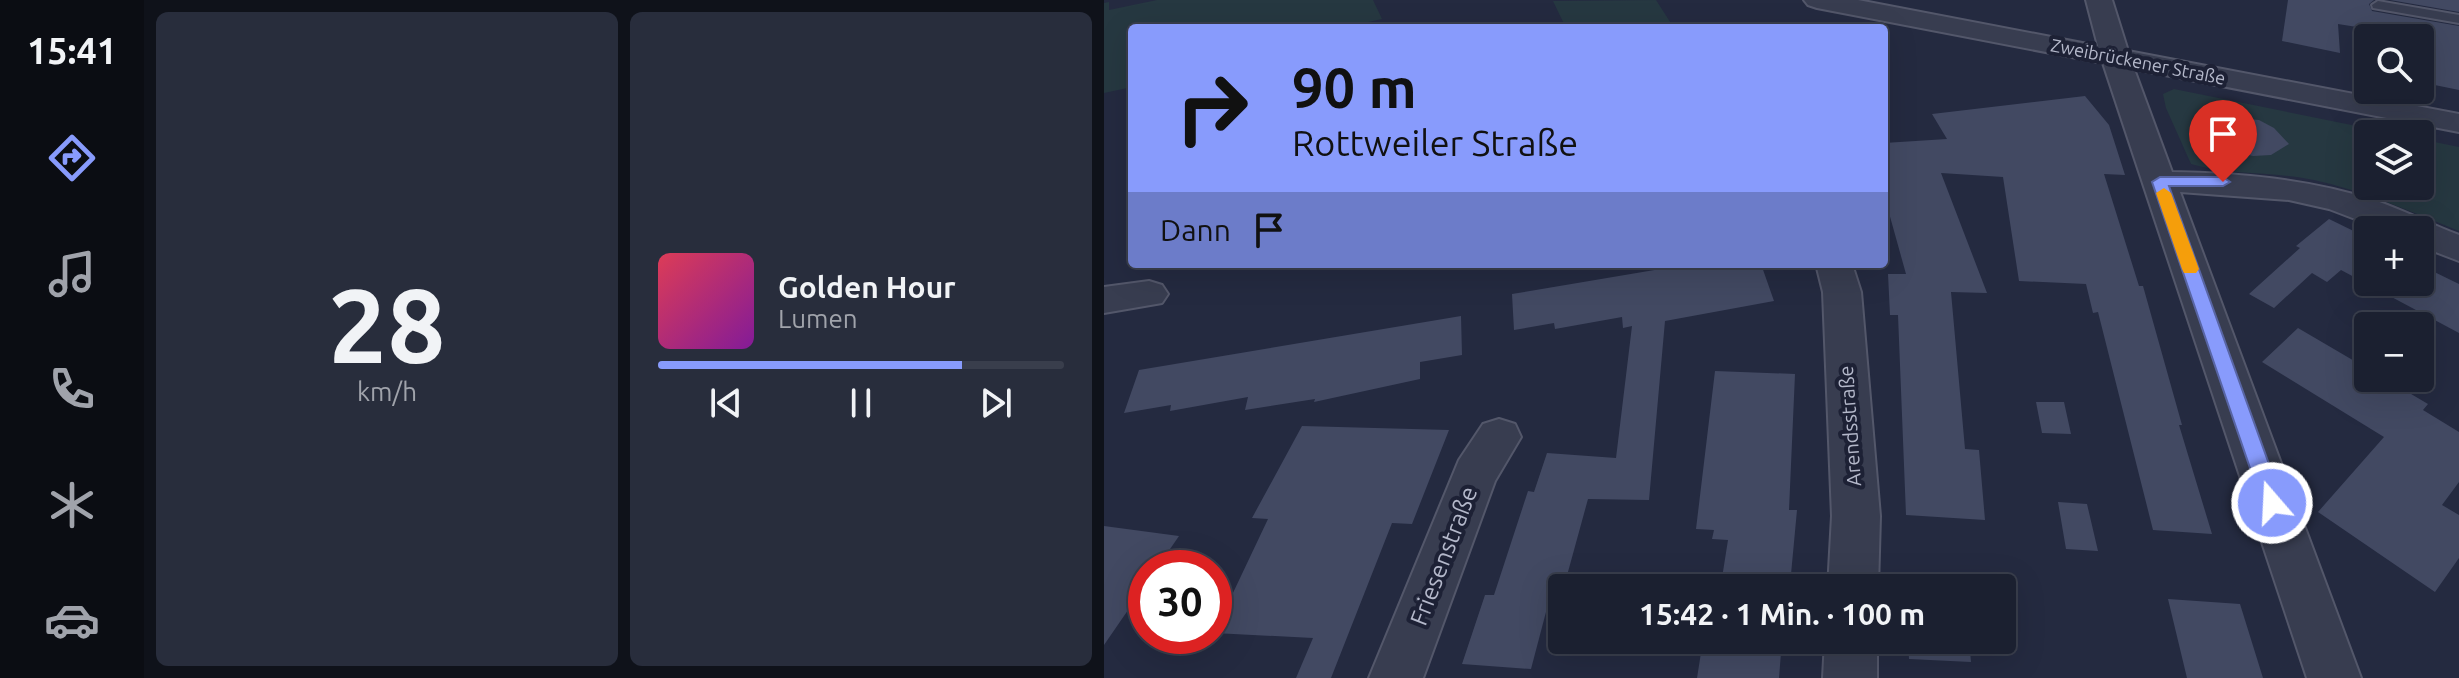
<!DOCTYPE html>
<html lang="de">
<meta charset="utf-8">
<style>
:root{--surface:#1b2030;--page:#282d3c;--text:#f1f3f6;--muted:#a0a3ab;--line:#393e4c;--accent:#889bfc}
body{margin:0;font-family:Ubuntu,sans-serif;background:var(--page);color:var(--text);height:100vh;display:flex;flex-direction:column;font-size:30px;white-space:nowrap}
*{box-sizing:border-box;margin:0}
p{font-size:26px;color:var(--muted)}
.icon{flex:none;width:44px;height:44px;fill:none;stroke:currentColor;stroke-width:2;stroke-linecap:round;stroke-linejoin:round}
.map{position:relative;flex:1;overflow:hidden}
.drawer{display:flex;flex-direction:column;gap:12px;padding:12px;background:#0f121a;width:960px}
.drawer>*{flex:none}
.hud{position:absolute;left:24px;top:24px;width:760px;height:244px;border-radius:8px;box-shadow:0 8px 32px #0002,0 0 0 2px var(--line);background:#889bfc;color:#111;overflow:hidden}
.tools{position:absolute;left:1250px;top:24px;display:grid;gap:16px}
.tools a{display:grid;place-items:center;width:80px;height:80px;border-radius:8px;background:var(--surface);box-shadow:0 8px 32px #0002,0 0 0 2px var(--line);font-size:40px}
.speed{position:absolute;left:24px;top:550px;display:flex;gap:16px;font-size:40px;font-weight:700;text-align:center}
.speed>*{display:grid;place-content:center;width:104px;height:104px;border-radius:50%;background:var(--surface);box-shadow:0 8px 32px #0002,0 0 0 2px var(--line);line-height:1}
.speed .limit{border:12px solid #d22;background:#fff;color:#111}
.pin{position:absolute;display:grid;place-items:center;width:68px;height:68px;color:#fff;margin:-82px -34px;border-radius:50% 50% 50% 0;rotate:-45deg;box-shadow:0 0 8px #0007}
.pin .icon{rotate:45deg}
.me{position:absolute;width:88px;margin:-44px;rotate:341deg;stroke-linejoin:round;filter:drop-shadow(0 0 6px #0008)}
.turn{display:flex;align-items:center;gap:28px;height:168px;padding:0 32px;font-size:36px}
.turn .icon{width:104px;height:104px;stroke-width:2.5}
.turn b{display:block;font-size:56px;line-height:68px}
.then{display:flex;align-items:center;height:76px;padding:0 32px;background:#0003;gap:16px;font-size:30px}
.drawer .tile{flex:1;display:flex;flex-direction:column;justify-content:center;gap:12px;min-width:0;padding:0 28px;border-radius:12px;background:var(--page)}
.drawer .dial{align-items:center;gap:0}
.dial b{font-size:104px;line-height:1}
.song{display:flex;align-items:center;gap:24px}
.cover{width:96px;height:96px;border-radius:12px;background:linear-gradient(135deg,hsl(350 70% 55%),hsl(290 70% 35%))}
.played{height:8px;border-radius:4px;background:linear-gradient(90deg,var(--accent) 75%,var(--line) 75%)}
.keys{display:flex;justify-content:space-around;direction:ltr}
.drawer .tiles{flex:1;display:grid;gap:12px;grid-template-columns:repeat(2,1fr)}
.trip{position:absolute;left:444px;top:574px;width:468px;height:80px;border-radius:8px;background:var(--surface);box-shadow:0 8px 32px #0002,0 0 0 2px var(--line);font-weight:700;line-height:80px;text-align:center}
main{display:flex;flex:1;min-height:0}
.tab-bar{display:flex;flex-direction:column;width:144px;justify-content:space-around;align-items:center;background:#0b0d13;color:var(--muted)}
.tab-bar .icon{width:56px;height:56px}
.tab-bar .current{color:var(--accent)}
.tab-bar b{font-size:36px;color:var(--text)}
.map>svg:first-child{display:block}
.green{fill:#263841}
.building{fill:#424962}
.lines{fill:none;stroke-linecap:round;stroke-linejoin:round}
.lane-casing{stroke:#53576a;stroke-width:4}
.street-casing{stroke:#53576a;stroke-width:4}
.lane{fill:#383d50;fill-rule:evenodd}
.street{fill:#383d50;fill-rule:evenodd}
.route{fill:#889bfc;stroke:#5865a4;stroke-width:2}
.slow{fill:#f59e0b}
.labels{text-anchor:middle;stroke-width:8;stroke-linejoin:round;paint-order:stroke}
.far-street-label{font-size:18px;fill:#b4b8ca;stroke:#1d2135}
.street-label{font-size:20px;fill:#b4b8ca;stroke:#1d2135}
.near-street-label{font-size:24px;fill:#b4b8ca;stroke:#1d2135}
</style>
<main>
<nav class="tab-bar">
<b>15:41</b>
<svg class="icon current" aria-label="directions" viewBox="0 0 24 24"><path d="M12 3l9 9-9 9-9-9zM9 14v-3h6M13 9l2 2-2 2"/></svg>
<svg class="icon" aria-label="music" viewBox="0 0 24 24"><path d="M9 18V5l10-2v13"/><circle cx="6" cy="18" r="3"/><circle cx="16" cy="16" r="3"/></svg>
<svg class="icon" aria-label="phone" viewBox="0 0 24 24"><path d="M5 4h4l2 5-3 2q2 4 5 5l2-3 5 2v4C11 20 4 13 5 4z"/></svg>
<svg class="icon" aria-label="climate" viewBox="0 0 24 24"><path d="M12 3v18M4 7l16 10M4 17L20 7"/></svg>
<svg class="icon" aria-label="car" viewBox="0 0 24 24"><path d="M5 17H2v-5l4-1 3-4h7l3 4 3 1v5h-3M9 17h6M6 11h13"/><circle cx="7" cy="17" r="2"/><circle cx="17" cy="17" r="2"/></svg>
</nav>
<section class="drawer">
<div class="tiles">
<div class="tile dial"><b>28</b><p>km/h</p></div>
<div class="tile">
<div class="song"><i class="cover"></i><div><b>Golden Hour</b><p>Lumen</p></div></div>
<div class="played"></div>
<div class="keys"><svg class="icon" aria-label="previous" viewBox="0 0 24 24"><path d="M18 5L8 12l10 7zM5 5v14"/></svg><svg class="icon" aria-label="pause" viewBox="0 0 24 24"><path d="M8 5v14M16 5v14"/></svg><svg class="icon" aria-label="next" viewBox="0 0 24 24"><path d="M6 5l10 7-10 7zM19 5v14"/></svg></div>
</div>
</div>
</section>
<div class="map">
<svg width="1355" height="678" viewBox="0 0 1355 678">
<rect width="100%" height="100%" fill="#242a40"/>
<path class="green" d="M53,0H269L278,19L237,28H28V87L0,93V3L5,2V10Z
M552,0L570,28H462L449,1Z
M1070,89L1292,134H1264V186H1316V139L1355,147V231C1308,212 1260,191 1210,180C1169,171 1127,176 1087,164L1062,108L1059,94Z"/>
<path class="building" d="M1184,0H1270L1265,4L1268,11L1355,26V90L1316,82V37L1234,24L1236,53L1178,41Z
M1286,0H1355V12Z
M981,96L1005,125L1021,175L1000,174L1035,286H1039L1078,425H1075L1108,534L1049,530L994,312L989,313L982,284L915,281L899,177L837,173L883,293L847,292L861,449L875,450L881,520L802,515L794,315H786L784,274H802L780,195V143L843,139L828,114Z
M1118,116L1155,120L1170,128L1185,144L1167,155L1149,156L1128,151L1113,142L1100,126Z
M1225,219L1264,238V282H1316V265L1355,284V333L1237,270L1223,282L1208,273L1170,308L1145,294L1196,248L1192,246Z
M586,264H657L670,301L561,321L545,500L484,499L453,612H442L427,669L358,664L381,595H390L424,491L430,492L443,453L512,458L528,326L519,328L518,317L451,329L450,323L410,330L408,294Z
M357,316L358,355L316,362V379L210,402L211,399L141,410L144,397L66,411L67,405L20,413L35,370Z
M1194,328L1264,369V378H1280L1324,404L1319,410L1355,432V482L1338,505L1355,515V558L1331,592L1214,512L1280,437L1158,362Z
M611,371L691,374L685,510H693L686,585L618,578L624,540L608,539L610,530L592,529Z
M932,402H960L967,434L938,433Z
M198,426L345,430L308,524L288,523L227,678H192L209,638L110,633L164,519L148,518Z
M954,502L983,504L994,551L962,549Z
M0,526L75,536L53,568H42V584L0,645Z
M1064,599L1136,604L1159,678H1083Z
M599,640H678L675,678H593Z
M804,640H865L867,662L805,659Z"/>
<g class="lines">
<g class="lane-casing">
<path id="lane" d="M1274,1L1355,15V23L1269,8L1268,5Z"/>
</g>
<g class="street-casing">
<path id="street" d="M700,0H754L994,46L982,0H1008L1024,51L1355,114V132L1030,69L1068,172C1136,173 1204,179 1270,200C1299,210 1326,224 1355,235V261L1316,246V230H1280L1225,209L1185,200L1076,192L1257,678H1203L999,63L713,8L704,5Z
M712,264H748L757,292L776,516L774,588H724L728,516L719,292Z
M45,281L58,285L64,294L58,303L0,313V287Z
M395,419L411,424L417,437L391,481L319,678H265L355,460L379,424Z
M721,640H773V678H719Z"/>
</g>
<use href="#lane" class="lane"/>
<use href="#street" class="street"/>
</g>
<path class="route" d="M1056,177H1119L1126,182L1119,186H1065L1179,503L1176,509L1168,512L1161,509L1158,503L1048,182Z"/>
<path class="slow" d="M1060,188L1067,193L1095,269L1092,273H1080L1078,269L1052,193Z"/>
<g class="labels">
<g class="far-street-label">
<text transform="translate(1034 62) rotate(11)" y="6">Zweibrückener Straße</text>
</g>
<g class="street-label">
<text transform="translate(746 426) rotate(-94)" y="7">Arendsstraße</text>
</g>
<g class="near-street-label">
<text transform="translate(340 556) rotate(-69)" y="8">Friesenstraße</text>
</g>
</g>
</svg>
<div class="tools">
<a><svg class="icon" aria-label="search" viewBox="0 0 24 24"><circle cx="10" cy="10" r="6"/><path d="M15 15l6 6"/></svg></a>
<a><svg class="icon" aria-label="layers" viewBox="0 0 24 24"><path d="M12 4l9 5-9 5-9-5zM3 14l9 5 9-5"/></svg></a>
<a>+</a>
<a>−</a>
</div>
<div class="speed"><div class="limit">30</div></div>
<div class="pin" style="left:1119px;top:182px;background:#d93025"><svg class="icon" aria-label="arrive" viewBox="0 0 24 24"><path d="M6 21V4h12l-3 4 3 4H6"/></svg></div>
<svg class="me" style="left:1168px;top:503px" viewBox="-20 -20 40 40"><circle r="17" fill="#889bfc" stroke="#fff" stroke-width="3"/><path d="M0-11L8 9 0 5-8 9z" fill="#fff"/></svg>
<div class="trip">15:42 · 1 Min. · 100 m</div>
<div class="hud">
<div class="turn"><svg class="icon" aria-label="right" viewBox="0 0 24 24"><path d="M7 20v-9h11M14 6l5 5-5 5"/></svg><div><b>90 m</b>Rottweiler Straße</div></div>
<div class="then">Dann<svg class="icon" aria-label="arrive" viewBox="0 0 24 24"><path d="M6 21V4h12l-3 4 3 4H6"/></svg></div>
</div>
</div>
</main>
